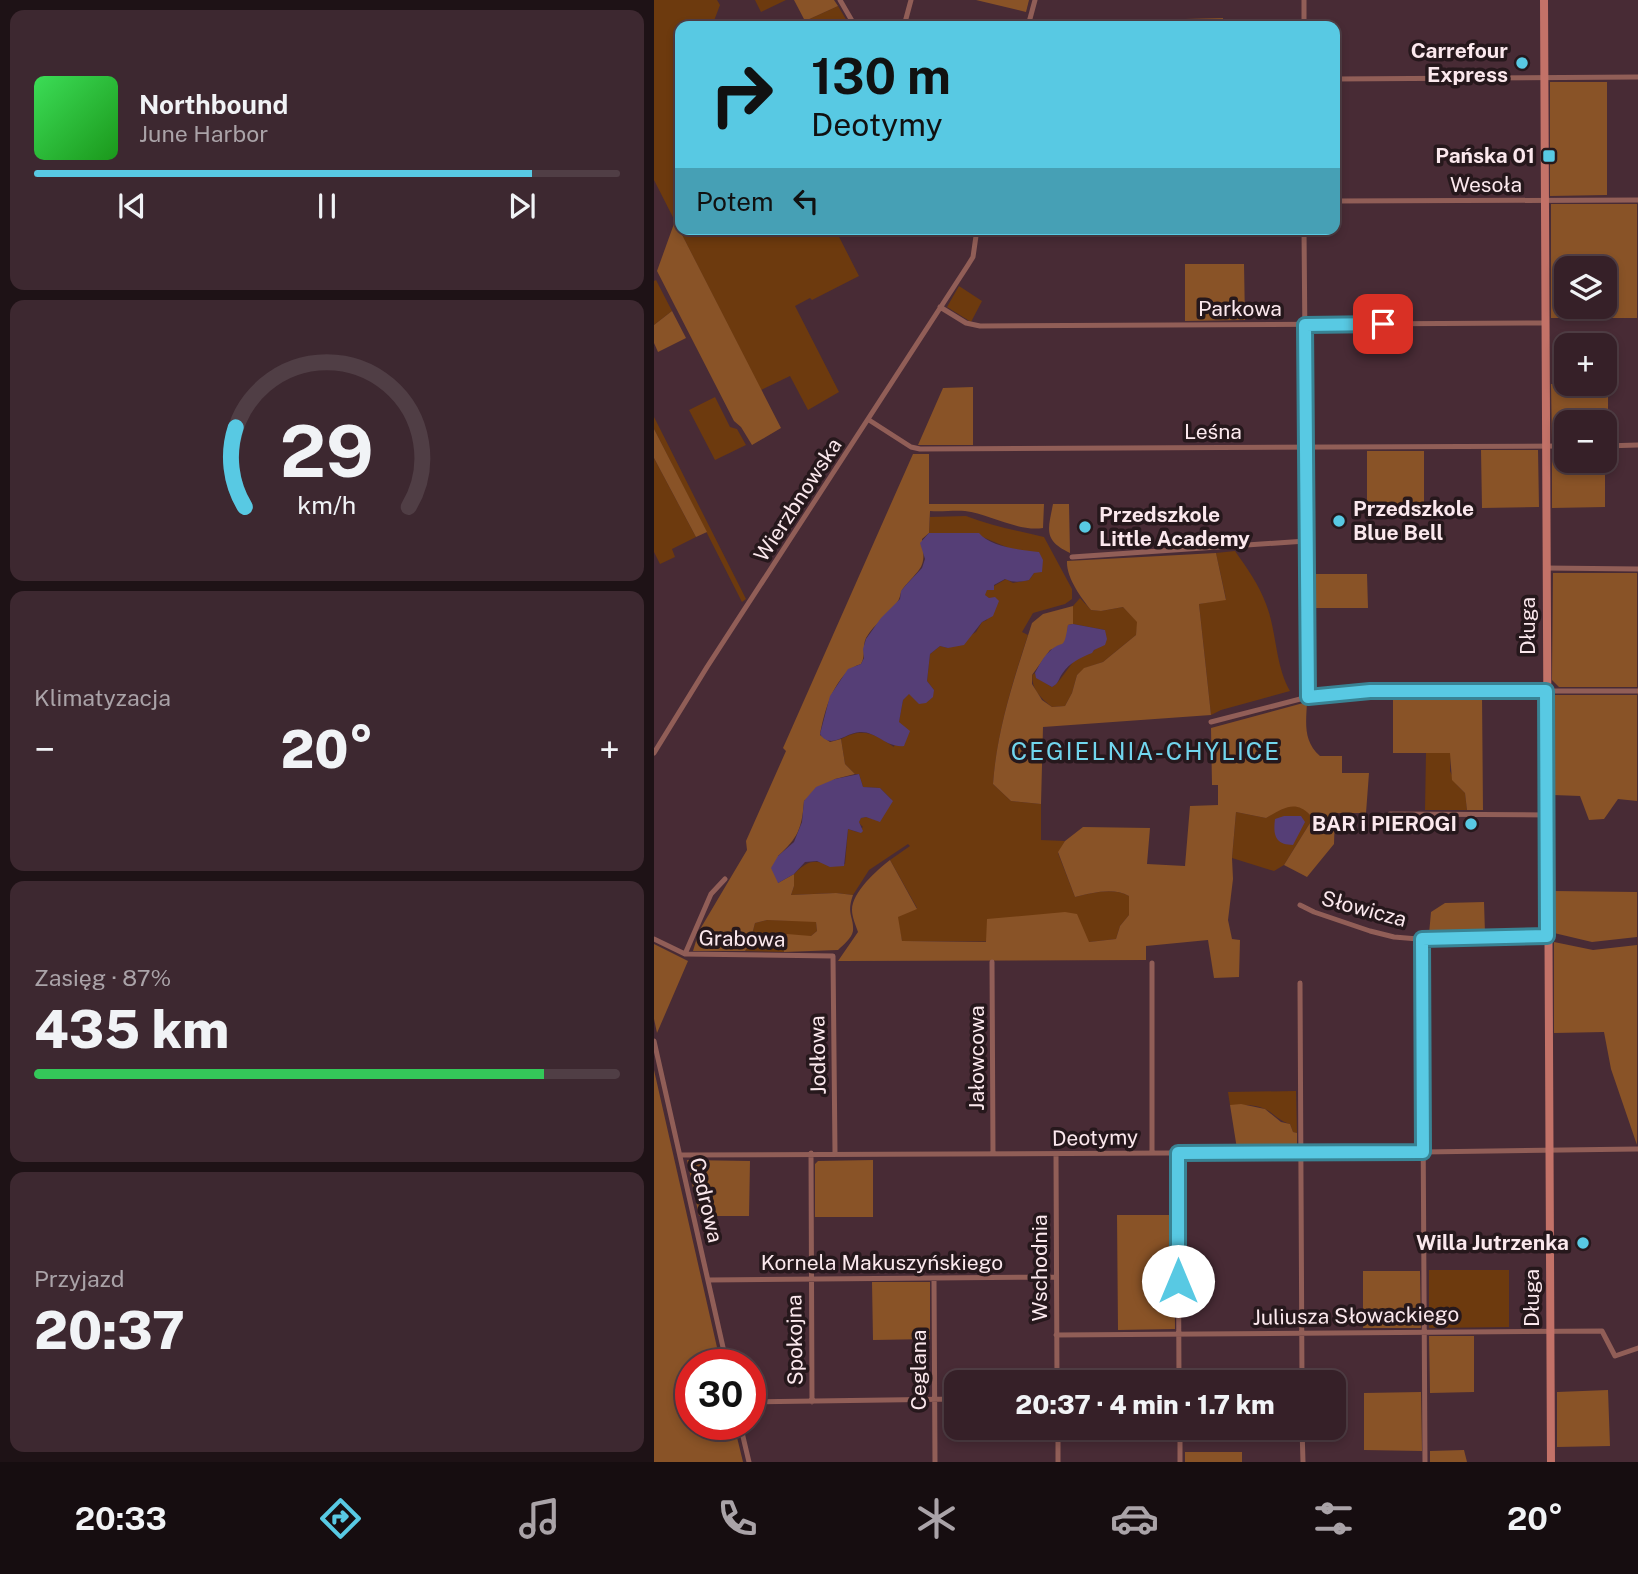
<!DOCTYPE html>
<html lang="pl">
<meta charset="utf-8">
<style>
:root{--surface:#362028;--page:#3d2830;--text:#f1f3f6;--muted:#aaa3a8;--line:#503e45;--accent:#58c9e3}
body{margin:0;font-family:"Public Sans",sans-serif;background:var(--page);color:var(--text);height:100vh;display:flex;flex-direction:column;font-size:26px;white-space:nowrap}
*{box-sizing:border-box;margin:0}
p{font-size:23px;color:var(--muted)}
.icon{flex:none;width:38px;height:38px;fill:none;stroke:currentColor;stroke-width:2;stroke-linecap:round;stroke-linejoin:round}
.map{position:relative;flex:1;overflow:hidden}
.sheet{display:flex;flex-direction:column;gap:10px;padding:10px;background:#1e1216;width:654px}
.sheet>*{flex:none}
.top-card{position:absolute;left:21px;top:21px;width:665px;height:214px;border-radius:14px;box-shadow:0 4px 10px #0003,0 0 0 2px var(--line);background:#58c9e3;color:#111;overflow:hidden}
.fabs{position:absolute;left:900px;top:256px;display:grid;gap:14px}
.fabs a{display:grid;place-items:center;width:63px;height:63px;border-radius:14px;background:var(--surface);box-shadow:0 4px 10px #0003,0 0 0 2px var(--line);font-size:35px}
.speed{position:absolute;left:21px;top:1349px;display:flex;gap:14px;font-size:35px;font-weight:700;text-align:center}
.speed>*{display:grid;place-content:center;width:91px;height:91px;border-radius:50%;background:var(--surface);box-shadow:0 4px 10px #0003,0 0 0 2px var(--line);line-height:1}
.speed .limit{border:10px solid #d22;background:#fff;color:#111}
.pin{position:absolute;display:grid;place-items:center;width:60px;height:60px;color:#fff;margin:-30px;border-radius:14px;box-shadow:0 4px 10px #0006}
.me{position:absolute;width:77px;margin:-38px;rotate:0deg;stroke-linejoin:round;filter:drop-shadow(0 0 5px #0008)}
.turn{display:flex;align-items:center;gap:24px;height:147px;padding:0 21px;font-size:32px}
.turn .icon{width:91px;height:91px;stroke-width:2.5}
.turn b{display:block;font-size:49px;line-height:60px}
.then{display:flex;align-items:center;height:66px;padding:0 21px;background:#0003;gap:14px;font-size:26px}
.big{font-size:52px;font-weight:800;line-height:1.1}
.sheet .tile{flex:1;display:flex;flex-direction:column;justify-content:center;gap:10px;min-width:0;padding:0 24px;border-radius:14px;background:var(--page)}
.sheet .dial{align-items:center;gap:0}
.dial svg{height:182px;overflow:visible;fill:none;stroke:var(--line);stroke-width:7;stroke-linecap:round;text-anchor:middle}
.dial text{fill:var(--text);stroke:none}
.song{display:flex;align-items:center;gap:21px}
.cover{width:84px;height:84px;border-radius:10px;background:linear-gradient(135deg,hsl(130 70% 55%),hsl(120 70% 35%))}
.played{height:7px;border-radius:4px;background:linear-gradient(90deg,var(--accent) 85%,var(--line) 85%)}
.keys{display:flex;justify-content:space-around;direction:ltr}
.heat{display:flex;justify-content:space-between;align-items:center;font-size:38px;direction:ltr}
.charge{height:10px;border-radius:5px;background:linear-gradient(90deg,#34c759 87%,var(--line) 0)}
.trip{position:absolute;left:290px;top:1370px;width:402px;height:70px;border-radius:14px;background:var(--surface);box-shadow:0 4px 10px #0003,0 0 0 2px var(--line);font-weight:800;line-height:70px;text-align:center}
.dock{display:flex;height:112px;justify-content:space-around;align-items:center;background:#160d10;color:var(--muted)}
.dock .icon{width:49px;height:49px}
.dock .on{color:var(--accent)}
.dock b{font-size:32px;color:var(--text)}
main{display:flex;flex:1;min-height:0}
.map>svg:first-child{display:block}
.green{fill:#6d3a0e}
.forest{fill:#895327;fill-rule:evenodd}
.water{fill:#553e76}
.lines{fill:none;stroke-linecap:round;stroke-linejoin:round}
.street{stroke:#915e57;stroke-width:5}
.secondary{stroke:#c37268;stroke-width:8}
.route-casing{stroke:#398394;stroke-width:18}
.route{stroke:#58c9e3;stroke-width:12}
.poi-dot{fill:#58c9e3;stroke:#26181c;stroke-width:2.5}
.labels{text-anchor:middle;stroke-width:7;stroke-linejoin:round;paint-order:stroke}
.poi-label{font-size:21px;font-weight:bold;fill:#fbe8ed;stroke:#26181c;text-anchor:end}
.street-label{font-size:21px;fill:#fbe8ed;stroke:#26181c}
.quarter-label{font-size:24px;letter-spacing:2px;fill:#71d6ee;stroke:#26181c}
</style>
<main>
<section class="sheet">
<div class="tile">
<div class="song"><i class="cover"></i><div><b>Northbound</b><p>June Harbor</p></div></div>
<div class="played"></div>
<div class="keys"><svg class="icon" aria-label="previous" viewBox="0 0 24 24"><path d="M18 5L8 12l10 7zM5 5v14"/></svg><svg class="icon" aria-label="pause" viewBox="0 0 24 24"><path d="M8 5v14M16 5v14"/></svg><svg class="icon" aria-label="next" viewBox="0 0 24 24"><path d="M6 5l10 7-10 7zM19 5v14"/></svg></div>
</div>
<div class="tile dial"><svg viewBox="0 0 100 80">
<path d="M14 69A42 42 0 1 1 86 69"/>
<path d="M14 69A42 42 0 0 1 10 34" stroke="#58c9e3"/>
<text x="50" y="56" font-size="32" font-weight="700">29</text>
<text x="50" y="72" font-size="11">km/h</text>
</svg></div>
<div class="tile"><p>Klimatyzacja</p>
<div class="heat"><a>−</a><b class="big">20°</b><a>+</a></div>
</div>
<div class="tile"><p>Zasięg · 87%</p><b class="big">435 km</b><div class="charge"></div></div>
<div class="tile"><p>Przyjazd</p><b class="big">20:37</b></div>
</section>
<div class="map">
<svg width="984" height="1462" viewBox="0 0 984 1462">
<rect width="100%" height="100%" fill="#482b35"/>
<path class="green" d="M0,0H63L66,5L58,26H26V229H181L205,276L158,300L156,298L141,306L185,392L154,410L136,376L107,390L0,180Z
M101,0H132L107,12Z
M184,6L196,26H154L151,21Z
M2,280L18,311L0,325V281Z
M305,286L328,301L317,322L293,307Z
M61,397L76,427L83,429L92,445L61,460L35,410Z
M0,417L92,599L88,602L0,429Z
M0,458L42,537L18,549L21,557L6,564L0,552Z
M312,516C337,526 365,531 390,537L418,589V599L411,604L379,613L368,632L374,635C358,684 343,732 339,784L357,801L387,804V840L411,841L404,853L421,897C438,893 459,887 475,896V915L466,926L462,939L435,942L248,941L243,917L263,908L236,860L256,846L254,844L215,870L199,895L182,893L137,895L140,886V874C162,851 166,868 191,864L194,829L203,832L209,827L204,822L207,818L212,817L226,821L237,799L226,788L209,787L205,774H201L191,764L187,739C210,727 220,734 240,747L249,700L255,693L258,696L280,690L273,681L276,654L286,646L294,648L322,632L328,622L333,620L335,598L330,595L333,590L352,579L359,583L375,580L380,573L374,551L364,552L319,533H275L276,517Z
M581,551C593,568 605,585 612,604C623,632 621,665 636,691L567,710L557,715L545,604L572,599L562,553Z
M426,598L437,610L447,611L469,607L484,622L482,635L449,662L431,668L423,675L418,693L411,706L398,707C386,698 378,689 378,675L381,673L383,678L398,687C405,683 413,669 420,661C427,654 438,655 444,646C447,641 449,635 451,630L419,624V606Z
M772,752L797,753L796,771L803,785L811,793L813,810H771Z
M639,805L651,809L656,815V823L630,865L620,871L578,858L582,812L612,818L629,807Z
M113,920L162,921L163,931L157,936L128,942L130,952L91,951L95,946L101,923Z
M642,1091L643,1133L639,1132L636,1124C625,1121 621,1114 611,1109C602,1104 587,1105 576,1105L574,1092Z
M775,1270H855V1327L775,1328Z"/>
<path class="forest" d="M140,0H180L184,6L151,21Z
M322,0H375L372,12Z
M569,18V26H531V19Z
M896,82H953V195L896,196Z
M897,204H983V318H897ZM912,268H950V306H912Z
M21,221L127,428L98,445L87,427L80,421L3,271Z
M531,264H590L591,320L531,321Z
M18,311L32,338L4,352L0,343V325Z
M897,384H954V440H950V422H912V440H898Z
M319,387V445H264L289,388Z
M0,429L53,532L42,537L0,458Z
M827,450H884L885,507L828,508Z
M898,450H912V460H950L951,450V507L898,508Z
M713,451H770V507L713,508Z
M259,454H275V504H390L389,528C365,532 335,514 311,511C300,510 288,512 276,511L275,533L268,539C272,568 268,566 251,586C246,591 247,596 244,601C236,615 220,623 212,638C208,647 212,656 207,664C181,672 170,711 166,735L176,742L187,739L191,764L201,774L181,779L150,801C148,828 144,838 124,856V883L140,874V886L137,895L182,893L199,895C192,915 200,916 199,931C198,938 189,945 184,950L130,952L128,942L133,934L157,936L163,931L162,922L113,920L101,923L95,946L91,951H39L45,931L93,850L92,841L132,751L129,748Z
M399,504H415L416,553C389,540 394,530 399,504Z
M562,553L572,600L545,604L557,715L389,727L387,804L357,801L339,784C343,728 361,676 378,623L389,614L419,606V624L414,625L413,639L408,645L396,650L378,675V684L388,700L398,707L411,706L418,693L423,675L430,668L449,662L482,635L483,622L469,607L447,611L437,610C427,598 412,577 413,561Z
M899,573H983V687H905L898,680Z
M656,574H713L714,608H657Z
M790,695H828L829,810H813L811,793L798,780L796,753H739V696Z
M898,695H983V801L964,799L950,819L935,820L926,796L899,795Z
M653,702C652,723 649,741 666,756H688V773H715L712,813H681L680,844L653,877L630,865L656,823V815C641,799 628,809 612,818L582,812L578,858L579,879L574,920L578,939L586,940L585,977L560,978L554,940L492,946V960L184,961L204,932C202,926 198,917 198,910C198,892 223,870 236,860L263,909L244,917L248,941L332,942L333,919L411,912L423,914L435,942L462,939L466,926L475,915V896C459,887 438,893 421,897L404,852L411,841L429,827L496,828L493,864L531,866L536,806L564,805V785H558L557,728Z
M900,891L983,892V937L938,942L900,933Z
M830,902L831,933L775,934L777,912L791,903Z
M900,942L939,950L983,945V1145L957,1069L950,1032L900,1033Z
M0,944L34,961L3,1033L0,1019Z
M0,1070L67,1365H37V1424L80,1425L89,1462H0Z
M587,1104L611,1109L627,1122L636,1124L639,1132L643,1133V1148L583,1149L576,1105Z
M33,1160L96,1161L95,1216H45Z
M219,1160V1217H161V1164L164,1161Z
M520,1215L521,1329L464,1330L463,1215Z
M709,1271H766L767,1328H709Z
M218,1282H276V1339L219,1340Z
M775,1336H820V1392L776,1393Z
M954,1390L956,1446L903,1447V1392Z
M767,1392L768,1451L710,1450V1393Z
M810,1450L813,1462H776V1451Z
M531,1452H588V1462H531Z"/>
<path class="water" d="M275,533H325C336,547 368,550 385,552L389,560L388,572L380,573L375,580C366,582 360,583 351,579L340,585V590H333L331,595L335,598L341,597L345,601L339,616L328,622L310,645L294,648L286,646L276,654L273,681L280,690L279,697L272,703L265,704L255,694L249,700L245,722L256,731L250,746C233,748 223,732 207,732C193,731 177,751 166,734L176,696L194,669L207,664L210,658L209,649L212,639L227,618L246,599L247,591L252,585L268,568L271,559L266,543Z
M419,624L451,630L453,639L451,645L440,650L438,653C426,658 416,662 408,674C404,680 405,683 398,687L382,678L381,673C385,666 389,657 395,652C410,637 409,654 414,625Z
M205,774L209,787L226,788L239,801L226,822L212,817L207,818L205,822L209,831L207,833L194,829L190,866L176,867L163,861L151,862L140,874L124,883L117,868L124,856L140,842L148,822L150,801L162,787L181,779Z
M630,816H647L651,822L639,845C621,845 619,835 621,819Z"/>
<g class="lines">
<path class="street" d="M186,0L201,26
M650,0V26
M250,26L257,0
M374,26L381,0
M681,79L984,77
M681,201L984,200
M650,229L654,697
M286,307L312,323L326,326L890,323
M215,420L257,447L266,449L912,446
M950,446L984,445
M418,557L652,541
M892,568L984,569
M557,722L654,697L716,691H984
M0,753L53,667L314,265L319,257L323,229
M736,814L893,815
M646,905L660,912L716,931L740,937L764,939L893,936
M768,938L771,1462
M0,939L31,954L179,956L181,1153
M31,954L57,894L71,879
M338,962L339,1154
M498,963V1153
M646,983L648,1382
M0,1041L73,1365
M157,1153L158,1402
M524,1153L525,1382
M402,1154L403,1382
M26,1155L769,1152L984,1149
M280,1279L281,1462
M54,1280L402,1277
M402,1335L948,1331L961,1356L984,1348
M96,1402L303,1399
M86,1424L95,1462
M404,1428V1462
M526,1428V1462
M648,1428L649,1462"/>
<path class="secondary" d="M890,0L897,1462"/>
</g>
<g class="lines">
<g class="route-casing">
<path id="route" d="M524,1281V1153L769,1152L768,939L893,936L892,691H716L654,697L651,325L729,324"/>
</g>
<use href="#route" class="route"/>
</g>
<g class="poi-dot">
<circle cx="868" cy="63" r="7"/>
<rect x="888" y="149" width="14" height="14" rx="3.5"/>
<circle cx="685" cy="521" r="7"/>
<circle cx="431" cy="527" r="7"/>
<circle cx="817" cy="824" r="7"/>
<circle cx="929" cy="1243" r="7"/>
</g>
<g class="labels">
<g class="poi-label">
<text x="854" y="58">Carrefour<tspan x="854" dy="24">Express</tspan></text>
<text x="881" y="163">Pańska 01</text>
<text x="699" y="516" text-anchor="start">Przedszkole<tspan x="699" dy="24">Blue Bell</tspan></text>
<text x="445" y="522" text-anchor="start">Przedszkole<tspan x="445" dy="24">Little Academy</tspan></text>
<text x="803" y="831">BAR i PIEROGI</text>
<text x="915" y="1250">Willa Jutrzenka</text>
</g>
<g class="street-label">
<text x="832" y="192">Wesoła</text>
<text x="586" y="316">Parkowa</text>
<text x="559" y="439">Leśna</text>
<text transform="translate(144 500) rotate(-57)" y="7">Wierzbnowska</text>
<text transform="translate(874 626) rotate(-90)" y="7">Długa</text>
<text transform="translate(710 909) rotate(15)" y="7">Słowicza</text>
<text transform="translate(88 939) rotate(1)" y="7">Grabowa</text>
<text transform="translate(164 1055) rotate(-91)" y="7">Jodłowa</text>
<text transform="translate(323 1058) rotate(-90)" y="7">Jałowcowa</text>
<text transform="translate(441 1138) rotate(-1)" y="7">Deotymy</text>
<text transform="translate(52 1200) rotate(77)" y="7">Cedrowa</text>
<text x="228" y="1270">Kornela Makuszyńskiego</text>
<text transform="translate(386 1268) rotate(-90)" y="7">Wschodnia</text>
<text transform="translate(878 1298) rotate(-90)" y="7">Długa</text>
<text transform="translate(702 1316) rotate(-1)" y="7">Juliusza Słowackiego</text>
<text transform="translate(141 1340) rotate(-91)" y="7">Spokojna</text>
<text transform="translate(265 1370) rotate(-90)" y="7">Ceglana</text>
</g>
<g class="quarter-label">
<text x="492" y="760">CEGIELNIA-CHYLICE</text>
</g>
</g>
</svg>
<div class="fabs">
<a><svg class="icon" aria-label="layers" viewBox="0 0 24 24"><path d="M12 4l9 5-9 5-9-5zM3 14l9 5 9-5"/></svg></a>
<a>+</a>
<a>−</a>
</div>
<div class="speed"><div class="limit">30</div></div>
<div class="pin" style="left:729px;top:324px;background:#d93025"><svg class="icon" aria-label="arrive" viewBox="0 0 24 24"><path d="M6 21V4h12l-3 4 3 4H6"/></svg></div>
<svg class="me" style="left:524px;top:1281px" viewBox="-20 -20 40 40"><circle r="19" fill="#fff"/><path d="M0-13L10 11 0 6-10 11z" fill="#58c9e3"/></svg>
<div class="trip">20:37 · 4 min · 1.7 km</div>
<div class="top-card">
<div class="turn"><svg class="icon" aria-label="right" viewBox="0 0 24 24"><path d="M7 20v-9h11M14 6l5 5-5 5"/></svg><div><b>130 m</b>Deotymy</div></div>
<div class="then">Potem<svg class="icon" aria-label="left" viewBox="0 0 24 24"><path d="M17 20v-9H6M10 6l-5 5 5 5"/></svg></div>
</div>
</div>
</main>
<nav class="dock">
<b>20:33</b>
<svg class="icon on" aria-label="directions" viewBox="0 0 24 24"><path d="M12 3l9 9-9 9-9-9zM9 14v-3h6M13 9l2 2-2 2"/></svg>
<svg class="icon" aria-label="music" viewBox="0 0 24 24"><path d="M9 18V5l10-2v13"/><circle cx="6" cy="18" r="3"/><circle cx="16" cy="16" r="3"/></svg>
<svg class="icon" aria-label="phone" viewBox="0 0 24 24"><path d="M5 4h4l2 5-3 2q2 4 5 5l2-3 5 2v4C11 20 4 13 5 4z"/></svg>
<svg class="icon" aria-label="climate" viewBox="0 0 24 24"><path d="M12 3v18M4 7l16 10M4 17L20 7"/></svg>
<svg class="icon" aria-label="car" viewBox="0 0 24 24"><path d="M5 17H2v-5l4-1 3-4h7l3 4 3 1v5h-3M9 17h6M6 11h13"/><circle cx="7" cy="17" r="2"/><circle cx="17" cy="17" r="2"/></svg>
<svg class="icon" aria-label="filters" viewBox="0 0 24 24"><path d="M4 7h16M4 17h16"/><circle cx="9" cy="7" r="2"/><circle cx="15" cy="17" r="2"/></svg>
<b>20°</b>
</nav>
